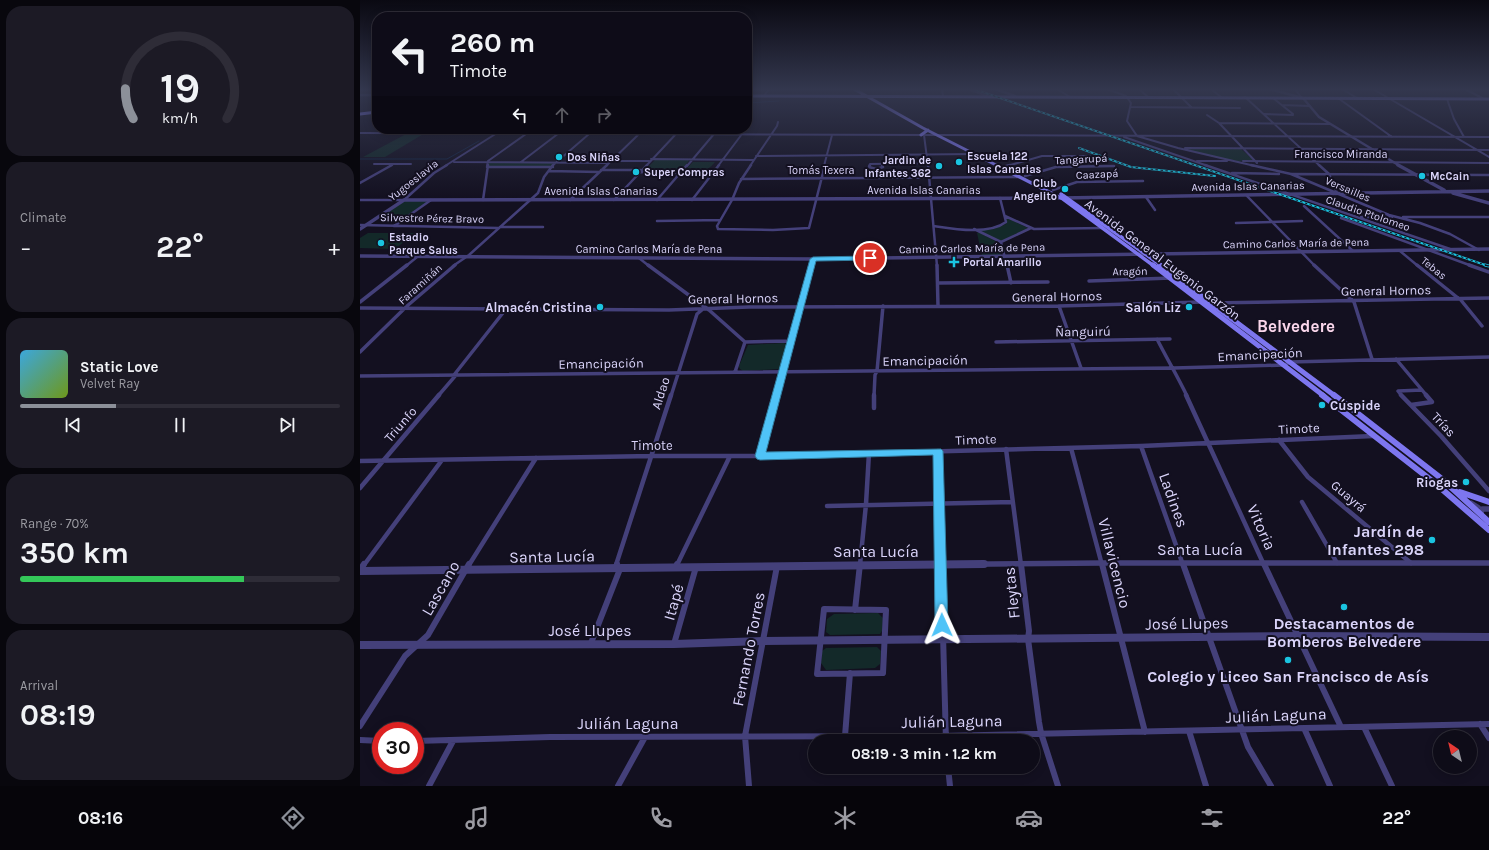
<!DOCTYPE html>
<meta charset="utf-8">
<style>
:root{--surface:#0e0c18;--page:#1c1a25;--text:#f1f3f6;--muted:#9b9ba2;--line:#2e2c37;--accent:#8c9099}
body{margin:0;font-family:Karla,sans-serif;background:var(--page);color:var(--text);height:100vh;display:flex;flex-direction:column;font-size:15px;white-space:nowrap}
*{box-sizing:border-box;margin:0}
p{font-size:13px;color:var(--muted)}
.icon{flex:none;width:22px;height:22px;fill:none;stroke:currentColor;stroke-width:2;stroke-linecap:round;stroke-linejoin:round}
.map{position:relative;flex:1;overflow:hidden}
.panel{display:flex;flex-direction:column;gap:6px;padding:6px;background:#08070d;width:360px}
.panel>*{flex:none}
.guide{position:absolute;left:12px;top:12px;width:380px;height:122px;border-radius:16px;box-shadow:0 2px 10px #0003,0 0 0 1px var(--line);background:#0e0c18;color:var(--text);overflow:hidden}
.needle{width:26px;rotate:325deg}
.tools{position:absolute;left:1073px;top:730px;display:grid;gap:8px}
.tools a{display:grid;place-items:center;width:44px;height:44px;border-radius:50%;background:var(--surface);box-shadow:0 2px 10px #0003,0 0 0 1px var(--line);font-size:20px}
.speed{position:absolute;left:12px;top:722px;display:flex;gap:8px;font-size:20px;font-weight:700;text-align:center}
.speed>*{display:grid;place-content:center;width:52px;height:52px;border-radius:50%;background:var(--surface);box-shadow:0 2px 10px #0003,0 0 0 1px var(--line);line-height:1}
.speed .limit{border:6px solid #d22;background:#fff;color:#111}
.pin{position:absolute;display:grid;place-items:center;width:34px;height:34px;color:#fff;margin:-17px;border:2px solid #fff;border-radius:50%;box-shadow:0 1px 4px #0007}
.me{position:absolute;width:44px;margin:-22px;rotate:359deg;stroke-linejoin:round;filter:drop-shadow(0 0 3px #0008)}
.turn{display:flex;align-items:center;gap:14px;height:84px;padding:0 12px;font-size:18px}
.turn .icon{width:52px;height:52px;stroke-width:2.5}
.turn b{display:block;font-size:28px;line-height:34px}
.lanes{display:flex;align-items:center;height:38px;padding:0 12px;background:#0003;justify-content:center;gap:20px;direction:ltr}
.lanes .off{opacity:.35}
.big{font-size:30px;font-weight:700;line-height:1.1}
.panel .tile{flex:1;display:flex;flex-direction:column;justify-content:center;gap:6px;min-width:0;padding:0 14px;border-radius:16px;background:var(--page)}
.panel .dial{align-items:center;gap:0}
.dial svg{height:104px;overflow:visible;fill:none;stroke:var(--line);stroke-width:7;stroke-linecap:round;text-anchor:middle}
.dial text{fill:var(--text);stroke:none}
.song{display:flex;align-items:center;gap:12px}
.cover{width:48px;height:48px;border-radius:6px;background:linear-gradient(135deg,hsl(200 70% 55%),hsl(80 70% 35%))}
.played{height:4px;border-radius:2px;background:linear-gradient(90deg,var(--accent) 30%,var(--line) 30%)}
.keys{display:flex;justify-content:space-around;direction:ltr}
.heat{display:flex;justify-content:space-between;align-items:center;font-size:22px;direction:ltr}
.charge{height:6px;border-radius:3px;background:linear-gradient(90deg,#34c759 70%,var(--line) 0)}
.trip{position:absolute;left:448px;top:734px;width:232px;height:40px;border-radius:20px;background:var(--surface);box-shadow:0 2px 10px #0003,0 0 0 1px var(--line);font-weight:700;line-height:40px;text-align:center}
.tabs{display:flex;height:64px;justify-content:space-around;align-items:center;background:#06050a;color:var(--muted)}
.tabs .icon{width:28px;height:28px}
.tabs .selected{color:var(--accent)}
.tabs b{font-size:18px;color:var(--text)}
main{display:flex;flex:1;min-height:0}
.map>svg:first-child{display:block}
.green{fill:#132929}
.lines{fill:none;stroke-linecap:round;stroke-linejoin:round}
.stream{stroke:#152645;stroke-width:1}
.pedestrian{stroke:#44407a;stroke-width:3.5}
.minor-far4{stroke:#44407a;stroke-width:2}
.minor-far3{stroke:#44407a;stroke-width:2.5}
.minor-far2{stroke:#44407a;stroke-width:3.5}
.minor-far1{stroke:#44407a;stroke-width:4.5}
.minor{stroke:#44407a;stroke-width:6}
.tertiary-far3{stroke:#44407a;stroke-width:2.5}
.tertiary-far2{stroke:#44407a;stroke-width:3.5}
.tertiary-far1{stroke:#44407a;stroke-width:5.5}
.tertiary{stroke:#44407a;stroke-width:8}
.secondary-far3{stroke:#7d76ef;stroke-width:3}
.secondary-far2{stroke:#7d76ef;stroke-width:3.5}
.secondary-far1{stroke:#7d76ef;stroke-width:5}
.secondary{stroke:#7d76ef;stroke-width:6}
.rail-far1-casing{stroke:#1ac4e0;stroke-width:2}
.rail-casing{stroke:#1ac4e0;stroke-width:3}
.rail-far1{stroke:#131020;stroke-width:1;stroke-dasharray:2.5;stroke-linecap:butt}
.rail{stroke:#131020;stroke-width:1.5;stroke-dasharray:4;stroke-linecap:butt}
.route{fill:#4fc3f7;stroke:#337fa1}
.poi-dot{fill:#1ac4e0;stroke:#131020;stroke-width:1.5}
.labels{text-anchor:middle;stroke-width:4;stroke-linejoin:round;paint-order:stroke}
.far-street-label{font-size:11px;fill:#dad4fa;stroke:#131020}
.far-poi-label{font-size:11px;font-weight:bold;fill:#dad4fa;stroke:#131020;text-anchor:start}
.street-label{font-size:13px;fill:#dad4fa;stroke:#131020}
.poi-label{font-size:13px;font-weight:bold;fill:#dad4fa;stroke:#131020;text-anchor:end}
.near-street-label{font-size:16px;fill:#dad4fa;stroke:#131020}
.near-poi-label{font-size:16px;font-weight:bold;fill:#dad4fa;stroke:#131020}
.district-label{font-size:17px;font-weight:bold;fill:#fad6eb;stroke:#131020}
</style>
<main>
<section class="panel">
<div class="tile dial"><svg viewBox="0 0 100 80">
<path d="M14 69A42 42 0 1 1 86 69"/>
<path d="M14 69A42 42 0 0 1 8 46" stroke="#8c9099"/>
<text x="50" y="56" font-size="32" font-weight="700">19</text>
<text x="50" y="72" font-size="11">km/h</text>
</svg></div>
<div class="tile"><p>Climate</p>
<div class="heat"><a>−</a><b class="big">22°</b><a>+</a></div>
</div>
<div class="tile">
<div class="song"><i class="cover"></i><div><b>Static Love</b><p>Velvet Ray</p></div></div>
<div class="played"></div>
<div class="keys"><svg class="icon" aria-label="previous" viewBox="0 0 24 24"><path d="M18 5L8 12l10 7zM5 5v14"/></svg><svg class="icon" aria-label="pause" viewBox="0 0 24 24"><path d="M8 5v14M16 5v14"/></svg><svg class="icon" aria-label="next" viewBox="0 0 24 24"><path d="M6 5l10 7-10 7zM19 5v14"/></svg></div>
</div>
<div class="tile"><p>Range · 70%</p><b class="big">350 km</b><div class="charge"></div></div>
<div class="tile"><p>Arrival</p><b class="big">08:19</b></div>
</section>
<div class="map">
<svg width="1129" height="786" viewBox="0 0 1129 786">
<rect width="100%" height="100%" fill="#131020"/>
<path class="green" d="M48,133H65L25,157H3Z
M825,148L881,149L893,160C882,165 837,154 825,148Z
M295,160H328L329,161L320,171H284Z
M333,162H355C345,175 338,169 327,168Z
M128,163H193V164L192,166H128Z
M45,201H68L45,217H21Z
M647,218L668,228L641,241L618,230L634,229L646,224Z
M8,233H55L35,249L0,248V238Z
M617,233H620L639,243L641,256H622Z
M424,343L428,346L422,368L419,369L383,371L380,369L379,366L388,345Z
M518,613L523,618L522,631L520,634L470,635L466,632L467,619L474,614Z
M517,647L521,651L520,664L515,668L466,670L461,663L462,651L466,648Z"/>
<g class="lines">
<path class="stream" d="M387,103L419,101
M221,132L244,129
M0,159H87L119,141"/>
<path class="pedestrian" d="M1111,502L1119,507H1116Z"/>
<path class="minor-far4" d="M582,89L583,96
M608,89L627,96
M697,89L710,97
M747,89L766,96L771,103L767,121L777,136L818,148L895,166
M779,89L788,97
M813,89L831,107
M851,89L861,97
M935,89L941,97
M982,89L997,98
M1013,89L1129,157
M404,96L409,89
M885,97L960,166
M913,98L933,114
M978,98L1032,137
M1087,99L1094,119L1104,137
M922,105L950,106
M771,107L880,108
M904,114L933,115
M847,115L859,123L897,163
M859,123L970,124
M0,133L1129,137
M564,135L568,166
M764,137L848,166
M825,148L1129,150
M396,156L616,154
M291,159L393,160
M251,161H289
M837,161H867
M883,161L1129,163
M94,162L249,163
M161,162L199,133
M14,164H51
M522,164L523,166
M30,166L33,164
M85,166L137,133
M127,166L128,161L173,129
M192,166L229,134
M246,166L279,134
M286,166L316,134
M327,166L354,134
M358,166L382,134
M390,166L417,126L418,122
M464,166L472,135
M509,166L510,164L568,163
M647,166L682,156H730"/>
<path class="minor-far3" d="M391,165L379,183L372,200L357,226L358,229L413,230L449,228L465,165
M510,165L509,167L516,169L523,167L522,165
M568,165L577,266
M845,165L1090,249
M891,165L931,174L1029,215L1060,223L1090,234L1119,250
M959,165L969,174L977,193
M646,166L650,165
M127,167H193
M241,170H281
M189,171L239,172
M280,172L353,173
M872,173L919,174
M932,174L1129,175
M665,176L696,167L754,166
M381,179L660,177
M0,183L32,165
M693,190L717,182L783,181
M887,196L955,266
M786,197L795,210
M0,200H44L74,173L87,165
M123,200L128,165
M210,200L247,165
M254,200L287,165
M297,200L327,165
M332,200L359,165
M944,206L993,251
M645,216L674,229L742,228
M1001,217H1032
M1043,217H1129
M981,218L1112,266
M297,221L360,220
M876,223L942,221
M0,225L138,228
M34,226L71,200
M574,226C594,229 629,235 646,222L640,198
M140,227H183
M614,229L641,242
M641,242L647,266
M641,242L671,228
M1040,251L1058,266
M279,258L289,266
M46,266L57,257
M93,266L109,255L178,193L184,177L193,165
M451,266L453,259"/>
<path class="minor-far2" d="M288,265L349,310L385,342
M577,265L578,306
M647,265L651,283
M954,265L994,302L1012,359
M1057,265L1098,298
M1109,265L1129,272
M729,281L811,278
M578,283L688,282
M1100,299L1122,326
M0,302L47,265
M851,303L1129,298
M699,306L721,368
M0,308L309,310L389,307L699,306L842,302
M797,339C807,359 817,375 827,396
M385,342L430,341
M636,342L810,339
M0,352L47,306L95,265
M1036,359L1067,396
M375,372L385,342
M94,375L146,309
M0,376L814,368L924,365L930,362L1129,357
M78,396L96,375
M311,396L337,314L343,309
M416,396L452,265
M514,396L515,375L517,371L523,306
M1042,396L1038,391L1062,390"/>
<path class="minor-far1" d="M826,395L904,565
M1041,395L1081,436L1129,491
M1051,405L1072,402L1066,395
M514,408V395
M919,440L948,477L1051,563
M781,446L823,565
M711,448L742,565
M646,449L661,565
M578,451L581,565
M400,456L417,395
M0,461L292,456H400L781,446L1013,436
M0,488L79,395
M942,502L977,563
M467,506L653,502
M4,565L82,460
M109,565L176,458
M256,565L311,395
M317,565L370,456
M500,565L506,504L509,453"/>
<path class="minor" d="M581,564L586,741
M661,564L669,631L668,639L679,722L681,733L698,786
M742,564L785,732
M823,564L888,747L911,786
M904,564L981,727
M316,567L317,564
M255,569L257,564
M0,570L4,564
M464,609L526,610L523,673L457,674Z
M495,610L500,564
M231,643L260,569
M314,644L336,567
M1120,724L1129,738
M0,726L45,656L68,635L109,564
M1004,727L1032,786
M944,728L970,786
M829,731L846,786
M485,736L490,673
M0,740L21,741
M55,741L190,737L580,736L1129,724
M588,767L590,786
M69,786L93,741
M258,786L285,737
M389,786L385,736L417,566"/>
<path class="tertiary-far3" d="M635,89L655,96
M909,89L943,98L959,117L1040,166
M1105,89L1124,99
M0,95H17"/>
<path class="tertiary-far2" d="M1038,165L1084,190
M1093,193L1129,203
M0,229L44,200L701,198L1129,191
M0,256L453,259L1129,249"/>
<path class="tertiary-far1" d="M1121,513L1122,509H1129
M531,565L742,563H1129"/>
<path class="tertiary" d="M0,571L624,564
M0,645L314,644L403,641L938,636L1129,637"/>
<path class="secondary-far3" d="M494,89L563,128L638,166
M387,96L1129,99
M0,114L17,112
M561,135L568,130"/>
<path class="secondary-far2" d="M636,165L703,199L794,266
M701,194L802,266"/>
<path class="secondary-far1" d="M793,265L964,396
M800,265L975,396"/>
<path class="secondary" d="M962,395L1076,484L1129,530
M974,395L1082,479L1129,522
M1100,492L1129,502"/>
<g class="rail-far1-casing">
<path id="rail-far1" d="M614,89L1128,266
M719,148L771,167L855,176"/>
</g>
<g class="rail-casing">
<path id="rail" d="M1125,265L1129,266"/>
</g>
<use href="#rail-far1" class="rail-far1"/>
<use href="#rail" class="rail"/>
</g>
<linearGradient id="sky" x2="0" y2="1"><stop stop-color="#0a0912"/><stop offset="0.45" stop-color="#33374e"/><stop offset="1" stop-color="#33374e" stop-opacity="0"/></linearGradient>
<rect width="1129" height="199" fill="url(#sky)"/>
<path class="route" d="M510,256L513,257V260L456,261L406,452L581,449L583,451L588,625L586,630L582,631L577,630L575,625L573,455L400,460L397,459L395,456L450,259L453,257Z"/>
<g class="poi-dot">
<circle cx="199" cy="157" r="4"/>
<circle cx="599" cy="162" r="4"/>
<circle cx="579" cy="166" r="4"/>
<circle cx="276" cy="172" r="4"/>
<circle cx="1062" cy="176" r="4"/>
<circle cx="705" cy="189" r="4"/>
<circle cx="21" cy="243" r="4"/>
<path d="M592 256h4v4h4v4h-4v4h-4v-4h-4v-4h4z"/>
<circle cx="240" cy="307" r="4"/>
<circle cx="829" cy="307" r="4"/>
<circle cx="962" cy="405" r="4"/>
<circle cx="1106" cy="482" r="4"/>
<circle cx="1072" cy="540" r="4"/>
<circle cx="984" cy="607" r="4"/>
<circle cx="928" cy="660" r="4"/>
</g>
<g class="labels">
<g class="far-street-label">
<text x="981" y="158">Francisco Miranda</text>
<text transform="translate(721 159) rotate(-3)" y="4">Tangarupá</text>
<text x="461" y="174">Tomás Texera</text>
<text transform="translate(737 174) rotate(-3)" y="4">Caazapá</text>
<text transform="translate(53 180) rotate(-38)" y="4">Yugoeslavia</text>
<text transform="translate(888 186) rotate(-1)" y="4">Avenida Islas Canarias</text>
<text transform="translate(988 189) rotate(23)" y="4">Versailles</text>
<text x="564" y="194">Avenida Islas Canarias</text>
<text x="241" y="195">Avenida Islas Canarias</text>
<text transform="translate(1008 213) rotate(19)" y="4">Claudio Ptolomeo</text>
<text transform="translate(72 218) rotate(1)" y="4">Silvestre Pérez Bravo</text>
<text transform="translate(936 243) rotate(-1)" y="4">Camino Carlos María de Pena</text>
<text transform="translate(612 248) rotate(-1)" y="4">Camino Carlos María de Pena</text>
<text x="289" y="253">Camino Carlos María de Pena</text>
<text transform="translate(1074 268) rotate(39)" y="4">Tebas</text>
<text transform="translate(770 271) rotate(-1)" y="4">Aragón</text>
<text transform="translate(60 284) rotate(-42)" y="4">Faramiñán</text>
</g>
<g class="far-poi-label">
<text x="607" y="160">Escuela 122<tspan x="607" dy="13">Islas Canarias</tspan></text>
<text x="207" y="161">Dos Niñas</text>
<text x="571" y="164" text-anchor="end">Jardin de<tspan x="571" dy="13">Infantes 362</tspan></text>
<text x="284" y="176">Super Compras</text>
<text x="1070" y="180">McCain</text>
<text x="697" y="187" text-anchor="end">Club<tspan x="697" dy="13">Angelito</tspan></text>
<text x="29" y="241">Estadio<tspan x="29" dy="13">Parque Salus</tspan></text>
<text x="603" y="266">Portal Amarillo</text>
</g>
<g class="street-label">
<text transform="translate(803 259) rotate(37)" y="5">Avenida General Eugenio Garzón</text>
<text transform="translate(1026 290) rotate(-1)" y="5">General Hornos</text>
<text transform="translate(697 296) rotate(-1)" y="5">General Hornos</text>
<text transform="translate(373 298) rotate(-1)" y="5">General Hornos</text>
<text transform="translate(723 331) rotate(-1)" y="5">Ñanguirú</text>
<text transform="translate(900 354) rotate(-3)" y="5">Emancipación</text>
<text transform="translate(565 360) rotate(-1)" y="5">Emancipación</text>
<text transform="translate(241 363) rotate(-1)" y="5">Emancipación</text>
<text transform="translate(300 393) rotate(-72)" y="5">Aldao</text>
<text transform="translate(40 424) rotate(-49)" y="5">Triunfo</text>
<text transform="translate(1084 424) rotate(47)" y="5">Trías</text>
<text transform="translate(939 428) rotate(-3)" y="5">Timote</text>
<text transform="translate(616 439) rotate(-2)" y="5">Timote</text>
<text x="292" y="450">Timote</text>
<text transform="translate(989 496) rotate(40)" y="5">Guayrá</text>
</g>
<g class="poi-label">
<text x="232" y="312">Almacén Cristina</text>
<text x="821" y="312">Salón Liz</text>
<text x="970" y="410" text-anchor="start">Cúspide</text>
<text x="1098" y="487">Riogas</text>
</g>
<g class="near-street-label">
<text transform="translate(814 500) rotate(70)" y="6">Ladines</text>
<text transform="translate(902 527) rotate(66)" y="6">Vitoria</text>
<text x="840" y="555">Santa Lucía</text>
<text x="516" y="557">Santa Lucía</text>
<text transform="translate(192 556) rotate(-1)" y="6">Santa Lucía</text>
<text transform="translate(755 563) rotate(76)" y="6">Villavicencio</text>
<text transform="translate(80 588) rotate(-60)" y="6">Lascano</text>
<text transform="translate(651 593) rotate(-96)" y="6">Fleytas</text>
<text transform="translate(313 602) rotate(-74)" y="6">Itapé</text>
<text transform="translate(827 623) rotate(-1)" y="6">José Llupes</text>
<text x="230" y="636">José Llupes</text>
<text transform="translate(388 649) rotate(-79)" y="6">Fernando Torres</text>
<text transform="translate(916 715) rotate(-2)" y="6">Julián Laguna</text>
<text transform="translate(592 721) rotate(-1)" y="6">Julián Laguna</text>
<text x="268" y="729">Julián Laguna</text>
</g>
<g class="near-poi-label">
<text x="1064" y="537" text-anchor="end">Jardín de<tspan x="1064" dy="18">Infantes 298</tspan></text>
<text x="984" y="629">Destacamentos de<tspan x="984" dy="18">Bomberos Belvedere</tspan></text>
<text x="928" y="682">Colegio y Liceo San Francisco de Asís</text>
</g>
<g class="district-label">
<text x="936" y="332">Belvedere</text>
</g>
</g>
</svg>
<div class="tools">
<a><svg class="needle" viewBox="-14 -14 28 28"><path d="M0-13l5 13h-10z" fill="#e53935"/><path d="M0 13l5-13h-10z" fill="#9b9ba2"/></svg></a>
</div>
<div class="speed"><div class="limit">30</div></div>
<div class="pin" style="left:510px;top:258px;background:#d93025"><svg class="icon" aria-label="arrive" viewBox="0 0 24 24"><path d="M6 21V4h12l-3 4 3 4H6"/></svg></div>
<svg class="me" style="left:582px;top:625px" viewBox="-20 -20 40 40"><path d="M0-17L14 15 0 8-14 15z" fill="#4fc3f7" stroke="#fff" stroke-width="4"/></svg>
<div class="trip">08:19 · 3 min · 1.2 km</div>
<div class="guide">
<div class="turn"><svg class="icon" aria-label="left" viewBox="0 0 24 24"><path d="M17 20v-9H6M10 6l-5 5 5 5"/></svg><div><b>260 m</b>Timote</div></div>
<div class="lanes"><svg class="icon" aria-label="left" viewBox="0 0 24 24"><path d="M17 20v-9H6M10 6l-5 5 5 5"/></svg><svg class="icon off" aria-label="ahead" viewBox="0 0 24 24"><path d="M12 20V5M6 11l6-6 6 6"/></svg><svg class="icon off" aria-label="right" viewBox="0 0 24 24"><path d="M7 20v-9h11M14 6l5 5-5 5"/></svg></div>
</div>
</div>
</main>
<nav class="tabs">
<b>08:16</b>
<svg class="icon selected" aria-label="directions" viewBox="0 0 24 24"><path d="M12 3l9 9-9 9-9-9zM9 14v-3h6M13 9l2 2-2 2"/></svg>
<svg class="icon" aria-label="music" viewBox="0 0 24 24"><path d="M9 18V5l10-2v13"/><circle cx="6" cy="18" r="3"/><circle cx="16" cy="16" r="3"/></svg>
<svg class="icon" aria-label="phone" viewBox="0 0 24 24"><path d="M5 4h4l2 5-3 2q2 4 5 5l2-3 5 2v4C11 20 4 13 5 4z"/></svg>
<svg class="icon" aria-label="climate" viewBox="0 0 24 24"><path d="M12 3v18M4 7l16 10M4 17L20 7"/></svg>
<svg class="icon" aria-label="car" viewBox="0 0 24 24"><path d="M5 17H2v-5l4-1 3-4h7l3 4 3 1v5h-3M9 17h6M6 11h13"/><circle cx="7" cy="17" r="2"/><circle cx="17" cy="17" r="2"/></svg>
<svg class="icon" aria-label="filters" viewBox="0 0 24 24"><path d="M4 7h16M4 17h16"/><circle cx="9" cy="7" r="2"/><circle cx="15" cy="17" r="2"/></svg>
<b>22°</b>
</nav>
